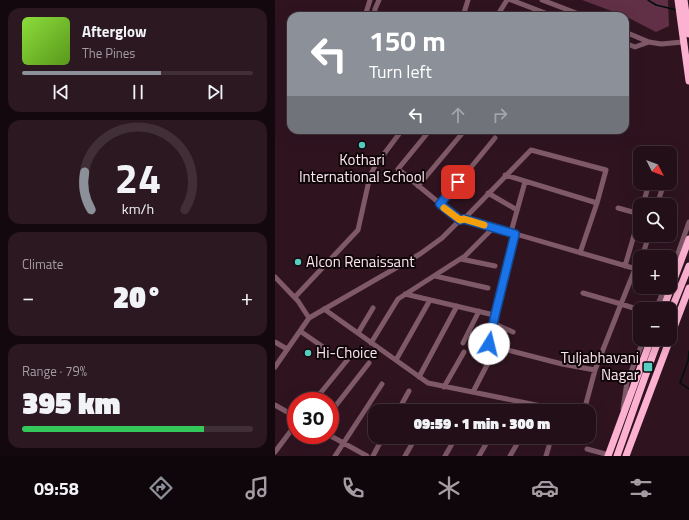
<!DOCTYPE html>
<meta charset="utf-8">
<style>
:root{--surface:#230f18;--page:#2b1821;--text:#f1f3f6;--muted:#a39ca2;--line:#402f37;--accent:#8c9099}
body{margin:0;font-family:"Titillium Web",sans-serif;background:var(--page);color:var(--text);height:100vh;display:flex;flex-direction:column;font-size:15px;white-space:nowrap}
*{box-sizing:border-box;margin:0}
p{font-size:13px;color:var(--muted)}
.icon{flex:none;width:22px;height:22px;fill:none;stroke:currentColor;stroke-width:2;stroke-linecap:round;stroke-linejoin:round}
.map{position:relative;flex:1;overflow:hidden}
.side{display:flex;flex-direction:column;gap:8px;padding:8px;background:#13080d;width:275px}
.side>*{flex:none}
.guide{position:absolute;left:12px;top:12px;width:342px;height:122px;border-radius:12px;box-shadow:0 4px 16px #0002,0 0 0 1px var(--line);background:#8c9099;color:#fff;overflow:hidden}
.needle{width:26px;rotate:132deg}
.tools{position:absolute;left:358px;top:146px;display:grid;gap:8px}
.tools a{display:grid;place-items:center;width:44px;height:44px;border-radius:8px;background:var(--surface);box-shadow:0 4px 16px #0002,0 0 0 1px var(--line);font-size:20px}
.speed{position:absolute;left:12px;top:392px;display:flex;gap:8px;font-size:20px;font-weight:700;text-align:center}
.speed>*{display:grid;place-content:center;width:52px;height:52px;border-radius:50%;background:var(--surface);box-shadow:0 4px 16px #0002,0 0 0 1px var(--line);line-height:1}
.speed .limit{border:6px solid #d22;background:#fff;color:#111}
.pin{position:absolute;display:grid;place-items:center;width:34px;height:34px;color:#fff;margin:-17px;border-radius:8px;box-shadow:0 2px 6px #0006}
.me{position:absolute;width:44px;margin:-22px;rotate:9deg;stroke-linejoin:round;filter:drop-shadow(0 0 3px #0008)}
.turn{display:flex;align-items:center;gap:14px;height:84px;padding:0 16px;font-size:18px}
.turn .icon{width:52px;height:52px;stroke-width:2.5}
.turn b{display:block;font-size:28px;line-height:34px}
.lanes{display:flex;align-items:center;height:38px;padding:0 16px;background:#0003;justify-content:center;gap:20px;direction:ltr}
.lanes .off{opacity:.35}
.big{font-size:30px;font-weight:800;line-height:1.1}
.side .tile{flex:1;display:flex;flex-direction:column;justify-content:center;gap:6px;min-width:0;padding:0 14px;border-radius:12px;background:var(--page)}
.side .dial{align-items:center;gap:0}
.dial svg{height:104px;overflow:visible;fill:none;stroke:var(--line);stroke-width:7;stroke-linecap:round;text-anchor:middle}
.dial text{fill:var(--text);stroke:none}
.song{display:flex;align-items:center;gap:12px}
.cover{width:48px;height:48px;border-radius:6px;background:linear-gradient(135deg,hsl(90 70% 55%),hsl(90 70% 35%))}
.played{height:4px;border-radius:2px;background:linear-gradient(90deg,var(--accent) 60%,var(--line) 60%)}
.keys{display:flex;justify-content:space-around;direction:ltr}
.heat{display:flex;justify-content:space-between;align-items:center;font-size:22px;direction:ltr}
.charge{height:6px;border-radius:3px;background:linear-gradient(90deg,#34c759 79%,var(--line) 0)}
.trip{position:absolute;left:93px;top:404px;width:228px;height:40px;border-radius:12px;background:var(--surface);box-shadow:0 4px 16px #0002,0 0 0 1px var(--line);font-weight:800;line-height:40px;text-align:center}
.tabs{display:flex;height:64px;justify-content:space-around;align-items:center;background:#0e060a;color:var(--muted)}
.tabs .icon{width:28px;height:28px}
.tabs .on{color:var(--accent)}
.tabs b{font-size:18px;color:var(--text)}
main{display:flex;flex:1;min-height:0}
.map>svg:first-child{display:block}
.green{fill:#613046}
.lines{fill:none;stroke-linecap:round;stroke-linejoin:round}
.stream{stroke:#010f0d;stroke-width:1.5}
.minor{stroke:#7f5968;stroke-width:5}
.highway{stroke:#fdb1d0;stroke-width:7}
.route-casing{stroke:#114b97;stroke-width:10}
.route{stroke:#1a73e8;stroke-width:7}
.slow{stroke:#f59e0b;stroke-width:7}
.poi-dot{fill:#57cec2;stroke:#100509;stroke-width:1.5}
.labels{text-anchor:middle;stroke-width:4;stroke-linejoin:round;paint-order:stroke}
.poi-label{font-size:15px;fill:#fbe7ee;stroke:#100509;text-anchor:start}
</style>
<main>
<section class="side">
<div class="tile">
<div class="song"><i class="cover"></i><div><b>Afterglow</b><p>The Pines</p></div></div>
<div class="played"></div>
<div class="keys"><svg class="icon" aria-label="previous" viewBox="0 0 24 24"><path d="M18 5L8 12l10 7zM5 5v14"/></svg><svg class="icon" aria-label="pause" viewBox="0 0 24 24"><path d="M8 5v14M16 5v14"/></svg><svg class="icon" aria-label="next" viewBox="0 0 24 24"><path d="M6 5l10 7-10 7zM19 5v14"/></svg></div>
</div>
<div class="tile dial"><svg viewBox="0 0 100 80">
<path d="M14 69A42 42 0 1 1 86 69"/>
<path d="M14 69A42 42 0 0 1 9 40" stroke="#8c9099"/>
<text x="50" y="56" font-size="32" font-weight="700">24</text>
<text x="50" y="72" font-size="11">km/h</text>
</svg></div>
<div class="tile"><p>Climate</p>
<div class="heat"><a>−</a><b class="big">20°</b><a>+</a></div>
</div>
<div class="tile"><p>Range · 79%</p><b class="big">395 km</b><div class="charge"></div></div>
</section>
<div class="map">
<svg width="414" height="456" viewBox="0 0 414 456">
<rect width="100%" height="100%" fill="#2f1420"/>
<path class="green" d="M307,0H393L394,26L381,32L350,16Z"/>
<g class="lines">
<path class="stream" d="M373,0L381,5L402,10
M414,351L413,361L405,383L414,389"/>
<path class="minor" d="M236,0L278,16
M267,0L309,16
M90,16L95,0
M99,16L100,9L104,0
M188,16L193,0
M222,16L232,0
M350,32L374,42L386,44L408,42
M350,43L360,47L374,42
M155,130L123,169L185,220
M143,186L190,130
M213,193L242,210
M165,205L220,138
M368,205L374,183
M382,205L389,183
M343,208L365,214
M189,219L365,270
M236,232L250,182
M240,234L219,315L214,344L217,346L287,364L320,370
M305,253L322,203
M367,257L374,235
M186,259L220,266
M350,266L365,215
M160,276L213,288
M395,276L414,222
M0,277L23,301L34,318
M308,293L346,304L360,269
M130,294L219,315
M20,297L83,230L95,176L100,166L127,130
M49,309L153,383L291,411
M381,309L390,287
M217,327L222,325L238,332
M25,331L51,349
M83,333L98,308
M0,342L12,349
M96,343L123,299L190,256L219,227
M188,343L204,311
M121,360L155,300
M0,367L34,318L145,254L167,238L185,220L189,219L256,150L331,170L322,203L230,175
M144,377L182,306
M169,387L189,352
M198,392L213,363
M39,401L78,353
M0,405L21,417
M348,409L352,382L369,339
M123,411L134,391
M157,411L159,407
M309,411L320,370L346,304L365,310
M55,413L94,363
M54,435L92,456
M312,449L334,455
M0,452L21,424
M60,456L107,384
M98,456L108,437
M130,456L141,437
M170,456L181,437
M204,456L215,437
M235,456L246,437
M271,456L274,446"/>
<path class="highway" d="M403,0L414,81
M409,0L414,34
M388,309L414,239
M395,313L414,266
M395,338L414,288
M333,456L376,339
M342,456C356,417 369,378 384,339
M351,456L395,339"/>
</g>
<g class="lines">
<g class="route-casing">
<path id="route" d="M183,182L165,204L185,220L189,219L240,234L220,315L214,344"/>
</g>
<use href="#route" class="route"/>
<path class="slow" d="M169,208L185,220L189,219L209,225"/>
</g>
<g class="poi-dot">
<circle cx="87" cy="145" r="4"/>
<circle cx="23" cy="262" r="4"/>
<circle cx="33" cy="353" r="4"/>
<rect x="368" y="362" width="10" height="10" rx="2"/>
</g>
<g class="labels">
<g class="poi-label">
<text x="87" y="165" text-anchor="middle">Kothari<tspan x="87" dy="17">International School</tspan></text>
<text x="31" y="267">Alcon Renaissant</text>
<text x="41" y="358">Hi-Choice</text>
<text x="364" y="363" text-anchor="end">Tuljabhavani<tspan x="364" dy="17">Nagar</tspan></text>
</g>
</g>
</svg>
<div class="tools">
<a><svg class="needle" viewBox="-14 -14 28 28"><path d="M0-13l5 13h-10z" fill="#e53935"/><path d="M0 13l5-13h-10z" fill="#a39ca2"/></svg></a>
<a><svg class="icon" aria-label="search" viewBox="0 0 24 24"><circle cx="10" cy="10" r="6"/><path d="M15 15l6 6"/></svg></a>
<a>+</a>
<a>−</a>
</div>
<div class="speed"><div class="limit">30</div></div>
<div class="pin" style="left:183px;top:182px;background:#d93025"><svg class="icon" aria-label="arrive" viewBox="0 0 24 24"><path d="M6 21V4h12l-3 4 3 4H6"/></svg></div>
<svg class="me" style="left:214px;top:344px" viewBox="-20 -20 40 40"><circle r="19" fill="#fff"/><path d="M0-13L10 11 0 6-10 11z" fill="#1a73e8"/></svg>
<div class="trip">09:59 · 1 min · 300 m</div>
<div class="guide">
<div class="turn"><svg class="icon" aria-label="left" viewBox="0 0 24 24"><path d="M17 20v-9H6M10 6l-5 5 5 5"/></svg><div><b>150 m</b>Turn left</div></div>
<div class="lanes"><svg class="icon" aria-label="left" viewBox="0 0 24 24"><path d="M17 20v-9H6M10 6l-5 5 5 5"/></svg><svg class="icon off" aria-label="ahead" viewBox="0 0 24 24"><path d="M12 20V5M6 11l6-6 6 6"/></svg><svg class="icon off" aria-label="right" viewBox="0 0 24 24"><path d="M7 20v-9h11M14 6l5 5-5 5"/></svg></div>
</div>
</div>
</main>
<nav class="tabs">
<b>09:58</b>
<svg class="icon on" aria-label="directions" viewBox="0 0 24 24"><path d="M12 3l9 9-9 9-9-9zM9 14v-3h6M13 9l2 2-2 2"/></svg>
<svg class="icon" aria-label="music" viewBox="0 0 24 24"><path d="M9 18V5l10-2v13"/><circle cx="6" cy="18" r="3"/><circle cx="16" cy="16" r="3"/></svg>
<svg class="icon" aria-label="phone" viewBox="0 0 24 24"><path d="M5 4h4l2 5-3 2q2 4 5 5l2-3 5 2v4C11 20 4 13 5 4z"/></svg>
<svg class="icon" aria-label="climate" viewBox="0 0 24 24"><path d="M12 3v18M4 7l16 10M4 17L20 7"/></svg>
<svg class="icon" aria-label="car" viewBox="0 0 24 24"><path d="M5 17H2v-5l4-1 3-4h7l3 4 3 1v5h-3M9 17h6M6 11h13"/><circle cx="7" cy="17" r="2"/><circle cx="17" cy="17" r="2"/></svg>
<svg class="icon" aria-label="filters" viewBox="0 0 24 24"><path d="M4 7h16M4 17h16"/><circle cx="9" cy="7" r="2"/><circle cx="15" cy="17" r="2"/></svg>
</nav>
